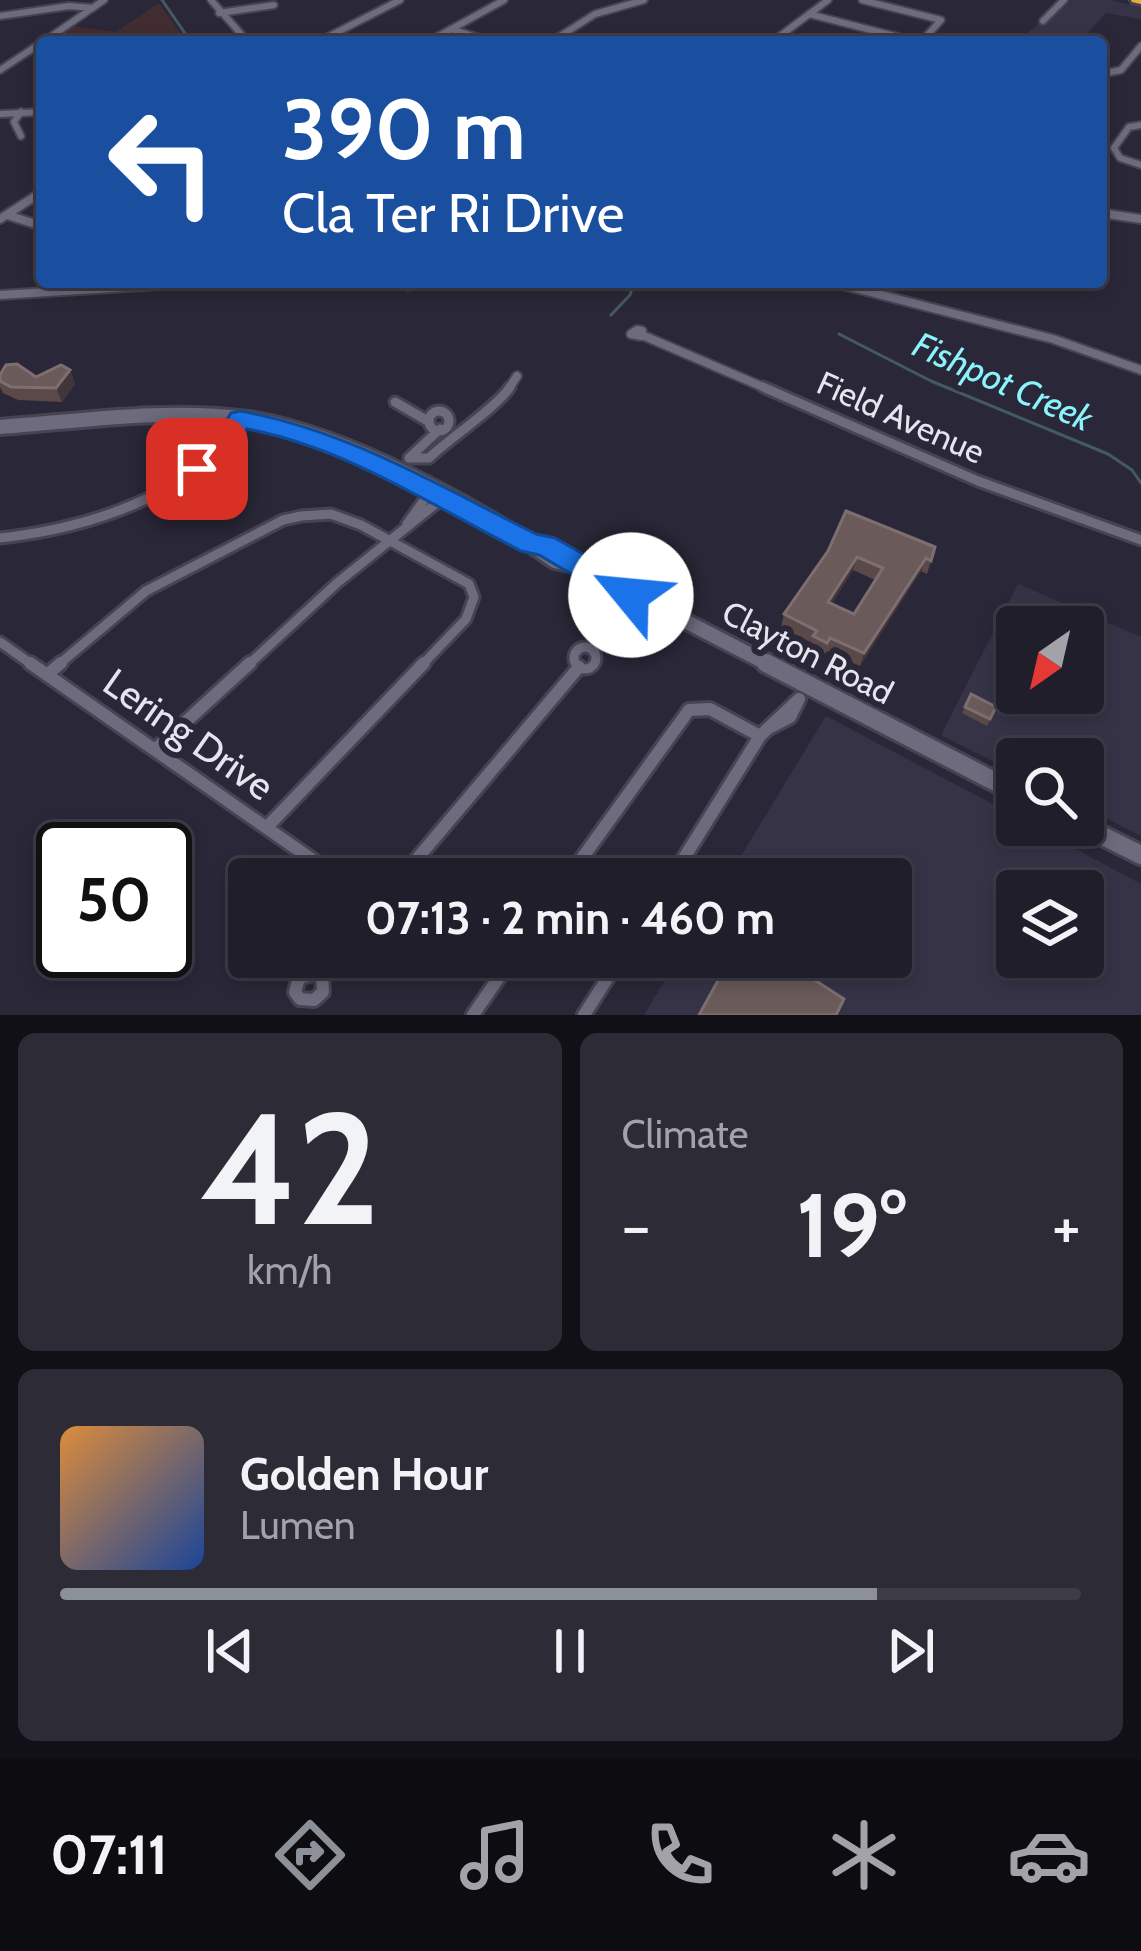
<!DOCTYPE html>
<meta charset="utf-8">
<style>
:root{--surface:#201e2a;--page:#2d2b36;--text:#f1f3f6;--muted:#a2a2a8;--line:#3d3c47;--accent:#8c9099}
body{margin:0;font-family:Cabin,sans-serif;background:var(--page);color:var(--text);height:100vh;display:flex;flex-direction:column;font-size:45px;white-space:nowrap}
*{box-sizing:border-box;margin:0}
p{font-size:39px;color:var(--muted)}
.icon{flex:none;width:66px;height:66px;fill:none;stroke:currentColor;stroke-width:2;stroke-linecap:round;stroke-linejoin:round}
.map{position:relative;height:1015px;overflow:hidden}
.sheet{display:flex;flex-direction:column;gap:18px;padding:18px;background:#121017;flex:1}
.sheet>*{flex:none}
.top-card{position:absolute;left:36px;top:36px;width:1071px;height:252px;border-radius:12px;box-shadow:0 6px 18px #0003,0 0 0 3px var(--line);background:#1a4fa0;color:#fff;overflow:hidden}
.needle{width:78px;rotate:214deg}
.tools{position:absolute;left:996px;top:606px;display:grid;gap:24px}
.tools a{display:grid;place-items:center;width:108px;height:108px;border-radius:12px;background:var(--surface);box-shadow:0 6px 18px #0003,0 0 0 3px var(--line);font-size:60px}
.speed{position:absolute;left:36px;top:822px;display:flex;gap:24px;font-size:60px;font-weight:700;text-align:center}
.speed>*{display:grid;place-content:center;width:156px;height:156px;border-radius:50%;background:var(--surface);box-shadow:0 6px 18px #0003,0 0 0 3px var(--line);line-height:1}
.speed .limit{border:6px solid #111;border-radius:18px;background:#fff;color:#111}
.pin{position:absolute;display:grid;place-items:center;width:102px;height:102px;color:#fff;margin:-51px;border-radius:24px;box-shadow:0 6px 18px #0006}
.me{position:absolute;width:132px;margin:-66px;rotate:298deg;stroke-linejoin:round;filter:drop-shadow(0 0 9px #0008)}
.turn{display:flex;align-items:center;gap:42px;height:252px;padding:0 48px;font-size:54px}
.turn .icon{width:156px;height:156px;stroke-width:2.5}
.turn b{display:block;font-size:84px;line-height:102px}
.big{font-size:90px;font-weight:700;line-height:1.1}
.sheet .card{flex:1;display:flex;flex-direction:column;justify-content:center;gap:18px;min-width:0;padding:0 42px;border-radius:18px;background:var(--page)}
.sheet .dial{align-items:center;gap:0}
.dial b{font-size:156px;line-height:1}
.song{display:flex;align-items:center;gap:36px}
.cover{width:144px;height:144px;border-radius:18px;background:linear-gradient(135deg,hsl(30 70% 55%),hsl(220 70% 35%))}
.played{height:12px;border-radius:6px;background:linear-gradient(90deg,var(--accent) 80%,var(--line) 80%)}
.keys{display:flex;justify-content:space-around;direction:ltr}
.heat{display:flex;justify-content:space-between;align-items:center;font-size:66px;direction:ltr}
.sheet .tiles{flex:1;display:grid;gap:18px;grid-template-columns:1fr 1fr}
.card:last-child{grid-column:span 2}
.trip{position:absolute;left:228px;top:858px;width:684px;height:120px;border-radius:12px;background:var(--surface);box-shadow:0 6px 18px #0003,0 0 0 3px var(--line);font-weight:700;line-height:120px;text-align:center}
.dock{display:flex;height:192px;justify-content:space-around;align-items:center;background:#0d0c11;color:var(--muted)}
.dock .icon{width:84px;height:84px}
.dock .on{color:var(--accent)}
.dock b{font-size:54px;color:var(--text)}
.map>svg:first-child{display:block}
.built{fill:#363347;fill-rule:evenodd}
.education{fill:#402c31}
.lines{fill:none;stroke-linecap:round;stroke-linejoin:round}
.stream{stroke:#455a5f;stroke-width:3}
.street-far3-casing{stroke:#464451;stroke-width:10}
.street-far2-casing{stroke:#464451;stroke-width:12}
.street-far1-casing{stroke:#464451;stroke-width:15}
.street-casing{stroke:#464451;stroke-width:18}
.secondary-far1-casing{stroke:#464451;stroke-width:20}
.secondary-casing{stroke:#464451;stroke-width:24}
.highway-casing{stroke:#464451;stroke-width:6}
.street-far3{stroke:#6d6b7d;stroke-width:6}
.street-far2{stroke:#6d6b7d;stroke-width:8}
.street-far1{stroke:#6d6b7d;stroke-width:9}
.street{stroke:#6d6b7d;stroke-width:12}
.secondary-far1{stroke:#6d6b7d;stroke-width:14}
.secondary{stroke:#6d6b7d;stroke-width:18}
.highway{fill:#eaab3e;fill-rule:evenodd}
.wall{fill:#5a4948;fill-rule:evenodd}
.shaded-wall{fill:#41353a}
.building{fill:#6a5a5a;stroke:#7d6f71;stroke-width:3;fill-rule:evenodd}
.route{fill:#1a73e8;stroke:#114b97;stroke-width:3}
.labels{text-anchor:middle;stroke-width:12;stroke-linejoin:round;paint-order:stroke}
.street-label{font-size:33px;fill:#e6e5ef;stroke:#2a2838}
.water-label{font-size:36px;font-style:italic;fill:#8bf3fc;stroke:#2a2838}
.near-street-label{font-size:39px;fill:#e6e5ef;stroke:#2a2838}
</style>
<div class="map">
<svg width="1141" height="1015" viewBox="0 0 1141 1015">
<rect width="100%" height="100%" fill="#2a2838"/>
<path class="built" d="M1066,0H1110L1141,7V19L1106,13L1079,42H1010L1019,33H1028Z
M1018,584L1141,637V836L1083,806V759H1017V773L941,735ZM1017,627H1083V693H1017Z
M826,716L1017,817V825H1031L1141,884V1015H644L679,957H891V879H727ZM1017,891H1083V957H1017Z"/>
<path class="education" d="M159,3L187,42H47L71,26L116,32Z"/>
<g class="lines">
<path class="stream" d="M162,0L191,42
M611,315L630,295L634,282
M839,334L931,381L1108,454L1132,470L1141,483"/>
<g class="street-far3-casing">
<path id="street-far3" d="M211,0L248,42
M862,0L941,20L921,42
M219,13L274,5
M809,14L918,42
M0,16L69,6L93,8
M1043,21L1064,0
M451,29L492,42
M781,36L804,42
M43,42L104,0
M318,42L400,0
M428,42L504,0
M551,42L595,14L644,0
M772,42L828,0
M0,70L35,47
M1101,74L1121,70L1141,46
M21,112L14,122L21,136
M0,114L42,112
M1141,125L1129,127L1114,148L1120,158L1141,165"/>
</g>
<g class="street-far2-casing">
<path id="street-far2" d="M1101,213L1141,219
M7,215L42,226
M0,219L42,192
M831,282L1053,339L1141,370
M0,295L206,282
M637,330L642,331L641,336L631,334Z
M642,335L770,390
M508,390L517,376"/>
</g>
<g class="street-far1-casing">
<path id="street-far1" d="M763,387L978,481L1141,540
M395,402L426,420
M429 421a10 10 0 1 1 20 0a10 10 0 1 1-20 0Z
M409,458H429C449,439 499,405 510,387
M409,458L440,429
M407,524L430,492
M0,538C82,529 198,496 240,419
M0,642L34,666
M574 658a11 11 0 1 1 22 0a11 11 0 1 1-22 0Z
M57,666L146,591L283,520L301,516L331,514L361,525L469,584L474,597L466,619L421,666
M247,666L337,583L443,498"/>
</g>
<g class="street-casing">
<path id="street" d="M30,663L340,879
M49,673L61,663
M767,729L790,717L799,699
M157,748L250,663
M268,826L424,663
M400,879L579,667
M567,879L689,710L710,709L760,736
M671,879L760,736L799,699
M322,971L323,992L314,1000L300,999L295,992L299,978Z
M322,971L334,957
M473,1015L513,957
M584,1015L621,957"/>
</g>
<g class="secondary-far1-casing">
<path id="secondary-far1" d="M0,427C82,421 166,408 248,419C343,433 477,506 555,561L571,564
M567,560L772,666"/>
</g>
<g class="secondary-casing">
<path id="secondary" d="M766,663L1017,793
M1081,825L1141,855"/>
</g>
<g class="highway-casing">
<path id="highway" d="M1131,0H1141V4L1132,2Z"/>
</g>
<use href="#street-far3" class="street-far3"/>
<use href="#street-far2" class="street-far2"/>
<use href="#street-far1" class="street-far1"/>
<use href="#street" class="street"/>
<use href="#secondary-far1" class="secondary-far1"/>
<use href="#secondary" class="secondary"/>
<use href="#highway" class="highway"/>
</g>
<path class="wall" d="M400,282H443V284L407,292L401,288Z
M70,370L75,384L62,402L18,400L3,393L0,387V375L36,377Z
M935,547L927,574L921,571L860,666L827,651L823,656L810,649L812,643L781,627L784,614L828,551ZM853,570L875,580L854,614L832,603Z
M971,694L996,707L987,726L962,713Z"/>
<path class="shaded-wall" d="M443,282V284L407,292L406,283Z
M70,370L75,384L62,402L56,388Z
M857,557L853,570L825,615L828,602Z
M926,558L921,571L860,666L864,653Z"/>
<path class="building" d="M17,364L36,377L61,365L70,370L56,388L11,387L0,381V375L6,365Z
M846,511L935,547L931,561L926,558L864,653L830,638L827,643L813,636L817,631L784,614L828,551ZM857,557L883,568L854,614L828,602Z
M971,694L996,707L990,719L965,707Z
M731,957H779L844,999L836,1015H699Z"/>
<path class="route" d="M240,411C347,430 439,486 536,534L555,538L641,587L646,595L641,603H621L539,555L521,551C433,506 345,447 247,429L234,451L206,475H188L184,469C199,448 217,437 231,413Z"/>
<g class="labels">
<g class="street-label">
<text transform="translate(901 417) rotate(24)" y="12">Field Avenue</text>
<text transform="translate(808 652) rotate(27)" y="12">Clayton Road</text>
</g>
<g class="water-label">
<text transform="translate(1003 381) rotate(24)" y="13">Fishpot Creek</text>
</g>
<g class="near-street-label">
<text transform="translate(189 734) rotate(35)" y="14">Lering Drive</text>
</g>
</g>
</svg>
<div class="tools">
<a><svg class="needle" viewBox="-14 -14 28 28"><path d="M0-13l5 13h-10z" fill="#e53935"/><path d="M0 13l5-13h-10z" fill="#a2a2a8"/></svg></a>
<a><svg class="icon" aria-label="search" viewBox="0 0 24 24"><circle cx="10" cy="10" r="6"/><path d="M15 15l6 6"/></svg></a>
<a><svg class="icon" aria-label="layers" viewBox="0 0 24 24"><path d="M12 4l9 5-9 5-9-5zM3 14l9 5 9-5"/></svg></a>
</div>
<div class="speed"><div class="limit">50</div></div>
<div class="pin" style="left:197px;top:469px;background:#d93025"><svg class="icon" aria-label="arrive" viewBox="0 0 24 24"><path d="M6 21V4h12l-3 4 3 4H6"/></svg></div>
<svg class="me" style="left:631px;top:595px" viewBox="-20 -20 40 40"><circle r="19" fill="#fff"/><path d="M0-13L10 11 0 6-10 11z" fill="#1a73e8"/></svg>
<div class="trip">07:13 · 2 min · 460 m</div>
<div class="top-card">
<div class="turn"><svg class="icon" aria-label="left" viewBox="0 0 24 24"><path d="M17 20v-9H6M10 6l-5 5 5 5"/></svg><div><b>390 m</b>Cla Ter Ri Drive</div></div>
</div>
</div>
<section class="sheet">
<div class="tiles">
<div class="card dial"><b>42</b><p>km/h</p></div>
<div class="card"><p>Climate</p>
<div class="heat"><a>−</a><b class="big">19°</b><a>+</a></div>
</div>
<div class="card">
<div class="song"><i class="cover"></i><div><b>Golden Hour</b><p>Lumen</p></div></div>
<div class="played"></div>
<div class="keys"><svg class="icon" aria-label="previous" viewBox="0 0 24 24"><path d="M18 5L8 12l10 7zM5 5v14"/></svg><svg class="icon" aria-label="pause" viewBox="0 0 24 24"><path d="M8 5v14M16 5v14"/></svg><svg class="icon" aria-label="next" viewBox="0 0 24 24"><path d="M6 5l10 7-10 7zM19 5v14"/></svg></div>
</div>
</div>
</section>
<nav class="dock">
<b>07:11</b>
<svg class="icon on" aria-label="directions" viewBox="0 0 24 24"><path d="M12 3l9 9-9 9-9-9zM9 14v-3h6M13 9l2 2-2 2"/></svg>
<svg class="icon" aria-label="music" viewBox="0 0 24 24"><path d="M9 18V5l10-2v13"/><circle cx="6" cy="18" r="3"/><circle cx="16" cy="16" r="3"/></svg>
<svg class="icon" aria-label="phone" viewBox="0 0 24 24"><path d="M5 4h4l2 5-3 2q2 4 5 5l2-3 5 2v4C11 20 4 13 5 4z"/></svg>
<svg class="icon" aria-label="climate" viewBox="0 0 24 24"><path d="M12 3v18M4 7l16 10M4 17L20 7"/></svg>
<svg class="icon" aria-label="car" viewBox="0 0 24 24"><path d="M5 17H2v-5l4-1 3-4h7l3 4 3 1v5h-3M9 17h6M6 11h13"/><circle cx="7" cy="17" r="2"/><circle cx="17" cy="17" r="2"/></svg>
</nav>
